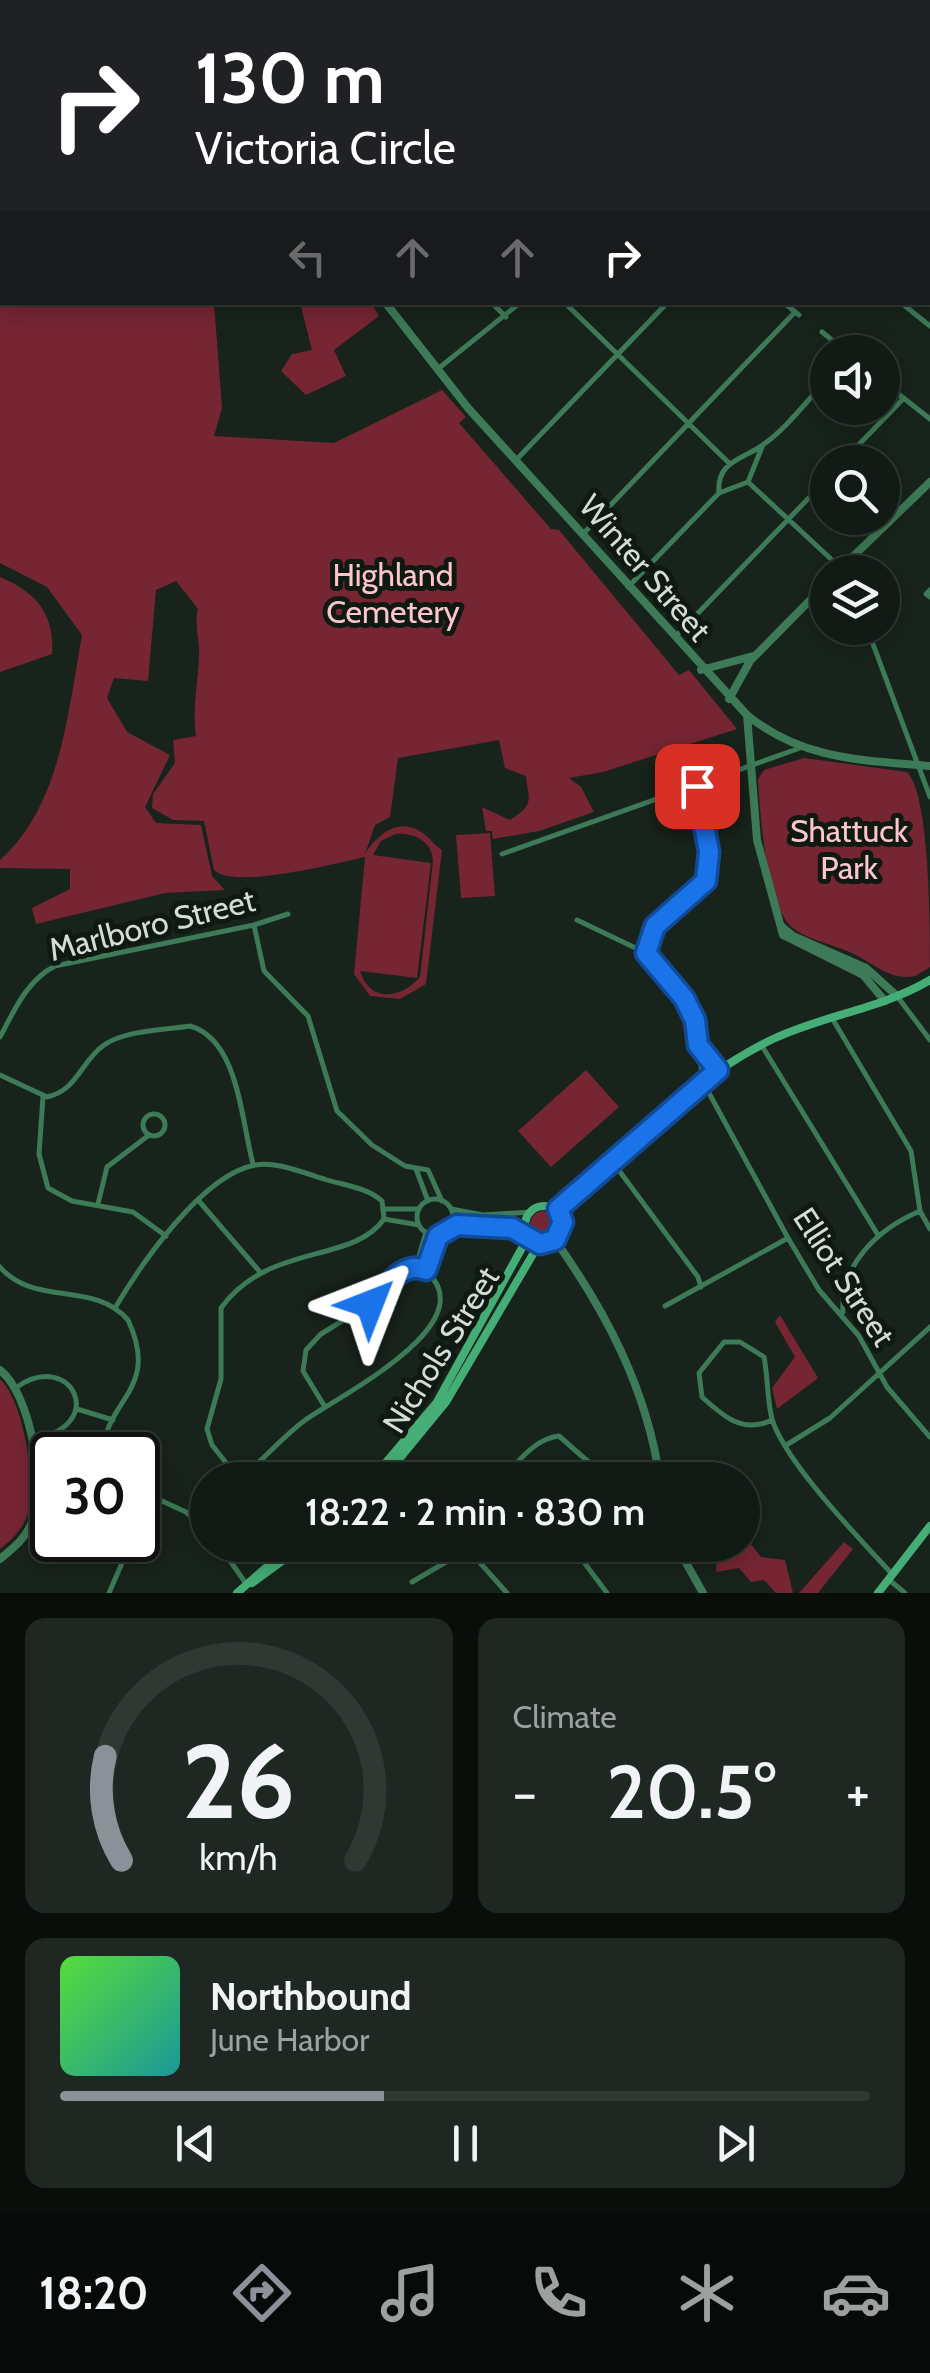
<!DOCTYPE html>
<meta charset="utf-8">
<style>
:root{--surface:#111a14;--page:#1e2722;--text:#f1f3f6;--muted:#9ca1a0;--line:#303834;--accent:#8c9099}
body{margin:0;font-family:Cabin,sans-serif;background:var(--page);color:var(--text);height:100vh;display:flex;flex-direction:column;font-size:38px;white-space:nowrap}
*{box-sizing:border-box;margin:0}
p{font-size:32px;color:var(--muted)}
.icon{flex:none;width:55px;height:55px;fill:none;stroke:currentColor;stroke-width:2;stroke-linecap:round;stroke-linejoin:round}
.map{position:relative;height:1593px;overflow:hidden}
.drawer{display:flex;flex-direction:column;gap:25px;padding:25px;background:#090e0b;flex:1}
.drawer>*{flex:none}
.banner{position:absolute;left:0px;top:0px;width:930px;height:305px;box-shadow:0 5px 25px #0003,0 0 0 2px var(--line);background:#202124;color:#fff;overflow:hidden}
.tools{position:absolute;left:810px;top:335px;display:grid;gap:20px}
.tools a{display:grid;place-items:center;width:90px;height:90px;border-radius:50%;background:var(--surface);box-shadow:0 5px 25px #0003,0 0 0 2px var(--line);font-size:50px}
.speed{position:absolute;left:30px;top:1432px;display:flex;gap:20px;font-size:50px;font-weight:700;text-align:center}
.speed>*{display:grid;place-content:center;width:130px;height:130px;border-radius:50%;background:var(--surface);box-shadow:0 5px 25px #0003,0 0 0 2px var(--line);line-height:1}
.speed .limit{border:5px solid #111;border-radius:15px;background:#fff;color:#111}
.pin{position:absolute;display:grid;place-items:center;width:85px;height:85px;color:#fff;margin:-42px;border-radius:20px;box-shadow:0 5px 15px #0006}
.me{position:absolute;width:110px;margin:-55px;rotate:45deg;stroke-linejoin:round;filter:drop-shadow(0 0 8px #0008)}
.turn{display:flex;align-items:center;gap:35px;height:210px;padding:0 30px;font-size:45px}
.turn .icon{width:130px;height:130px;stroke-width:2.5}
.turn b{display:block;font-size:70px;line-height:85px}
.lanes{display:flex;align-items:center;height:95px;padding:0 30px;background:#0003;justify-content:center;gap:50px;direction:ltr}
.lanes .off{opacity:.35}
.big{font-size:75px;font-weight:600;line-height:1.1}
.drawer .tile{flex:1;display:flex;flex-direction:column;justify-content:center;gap:15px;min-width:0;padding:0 35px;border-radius:20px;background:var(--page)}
.drawer .dial{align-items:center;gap:0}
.dial svg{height:260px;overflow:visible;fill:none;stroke:var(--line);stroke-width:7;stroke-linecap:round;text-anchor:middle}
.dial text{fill:var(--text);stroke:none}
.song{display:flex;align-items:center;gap:30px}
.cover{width:120px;height:120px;border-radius:15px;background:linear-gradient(135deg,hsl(110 70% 55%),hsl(180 70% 35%))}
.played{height:10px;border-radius:5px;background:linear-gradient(90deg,var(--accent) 40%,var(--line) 40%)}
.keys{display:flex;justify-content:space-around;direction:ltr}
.heat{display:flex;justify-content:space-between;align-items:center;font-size:55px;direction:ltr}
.drawer .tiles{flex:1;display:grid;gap:25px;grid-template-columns:1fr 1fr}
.tile:last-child{grid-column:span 2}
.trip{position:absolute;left:190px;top:1462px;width:570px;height:100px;border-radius:50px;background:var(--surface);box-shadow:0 5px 25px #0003,0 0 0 2px var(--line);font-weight:600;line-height:100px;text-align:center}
.dock{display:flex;height:160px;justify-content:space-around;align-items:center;background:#070a08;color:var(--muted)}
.dock .icon{width:70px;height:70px}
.dock .current{color:var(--accent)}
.dock b{font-size:45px;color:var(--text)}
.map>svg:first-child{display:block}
.green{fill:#762533;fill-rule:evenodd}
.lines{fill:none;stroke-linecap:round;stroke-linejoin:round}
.stream{stroke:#160003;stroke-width:2.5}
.minor{stroke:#3d7a57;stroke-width:5}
.tertiary{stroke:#3d7a57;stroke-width:8}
.secondary{stroke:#45ae76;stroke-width:8}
.route-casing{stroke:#114b97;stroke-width:25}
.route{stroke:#1a73e8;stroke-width:18}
.labels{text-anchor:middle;stroke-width:10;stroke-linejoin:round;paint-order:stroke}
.street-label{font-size:32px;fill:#d5dcd7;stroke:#0e1912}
.park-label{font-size:32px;fill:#fec6ca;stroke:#0e1912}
</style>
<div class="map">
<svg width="930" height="1593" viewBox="0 0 930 1593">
<rect width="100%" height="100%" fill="#17231b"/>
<path class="green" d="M0,0L249,2H2V302L214,303L222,408L214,436L334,443L442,390L466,417L459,423L551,529L559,530L679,675L689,670L737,729L603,772L569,778L581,787L594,812L539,831L493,839L492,831H486L482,807L510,820C536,804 528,799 526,776L505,768L499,740L398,758L390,817L375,825L365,854C377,835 399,815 424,834C431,839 435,846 442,850L426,984L400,999L370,996L354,974L365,857C337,863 233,890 214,870L204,821L173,820L152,808L153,794L175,763L173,740L196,736C192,707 198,684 199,656C200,639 194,626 198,609L176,581L156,590L148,681L114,678L107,698L127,732L170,755L145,807L156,823L201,825L212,876L225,890L165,893L36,924L32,908L70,889V869L0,868V860C61,806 68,711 82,635L47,587L0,563ZM395,834C414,832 432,841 433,861L420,977C401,999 370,1003 360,971L417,978L431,863L373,855L381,841Z
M474,0H920L477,2Z
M300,303H371L379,316L334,350L346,376L306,395L281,371L292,354L312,350Z
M0,577C36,592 55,614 52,654L0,672Z
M804,758L907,772C930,795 930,925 930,967L915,976C892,981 877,966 858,956C838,945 812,942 794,929C766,909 760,813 758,779L764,770Z
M490,833L495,896L461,898L456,835Z
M586,1070L619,1107L551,1167L518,1131Z
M530 1225a14 14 0 1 1 28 0a14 14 0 1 1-28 0Z
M780,1315L818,1378L777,1409L772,1388L795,1357L775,1322Z
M0,1379C24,1401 36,1482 28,1513C23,1529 13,1539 0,1549Z
M743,1534L761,1557L785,1560L793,1593H776L764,1580L751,1582L739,1568L716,1572L718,1545H742Z
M844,1542L853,1549L818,1593H799Z"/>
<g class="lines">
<path class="stream" d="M174,2L175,0
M0,87H2
M0,131L2,132"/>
<path class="minor" d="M414,0L417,2
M363,2L369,0
M491,302L506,317
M564,302L730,464
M783,302L799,315
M900,302L930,326
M822,332L847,352
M439,368L521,302
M882,381L930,419
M516,460L668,302
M842,462L904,398
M748,482L845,572
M719,493C716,460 745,459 764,444C788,427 807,400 828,379
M582,535L795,312
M628,587L719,493L748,482L762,447
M930,590L926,594L930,597
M867,628L930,797
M676,636L828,478
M502,854L800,748
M577,920L646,953L679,990L695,1020L703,1082L788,1238L819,1290L859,1336L887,1387L930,1437
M254,925L264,971L308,1016L337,1111L372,1145L405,1166L428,1170L442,1201
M646,953L642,945L647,933L706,881L709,852L697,787
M646,953L654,928
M897,996L930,1040
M832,1018L911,1151L920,1211L930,1229
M0,1037C14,1011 27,980 55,966L254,925L288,914
M698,1045L718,1070
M762,1046L878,1235
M0,1075L47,1097C78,1090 81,1061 104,1045C126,1030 165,1030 190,1026C239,1040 241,1120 253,1164
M43,1097L39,1154L48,1188L72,1201L133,1212L166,1236
M143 1125a11 11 0 1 1 22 0a11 11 0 1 1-22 0Z
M612,1161L698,1277L701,1287
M416,1169L428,1201
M417 1217a18 18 0 1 1 36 0a18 18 0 1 1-36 0Z
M198,1200L260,1272
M98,1204L107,1167L149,1135
M385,1209H419
M451,1209L483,1215L532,1212
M384,1219L419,1225
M451,1227L478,1224L525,1232
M0,1267C34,1307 93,1280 128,1320C162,1392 101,1401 104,1455
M416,1267L426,1232
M426,1271L438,1236
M665,1306L788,1238
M115,1308C141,1264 202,1175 255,1165C277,1161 303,1173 324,1179C342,1185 367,1187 382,1201L384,1219C353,1264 269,1242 221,1308V1379L207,1429L212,1445L239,1479
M843,1312C840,1264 878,1229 920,1211
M17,1387C72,1349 110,1427 32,1439
M325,1407L303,1371L306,1350L321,1334L370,1304L404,1269L426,1271
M77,1409L113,1420
M772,1420C743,1434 724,1417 702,1397L699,1373L724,1342H740L764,1357C768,1377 767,1400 772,1419C785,1462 859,1538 891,1573
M788,1444L830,1418L930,1327
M240,1478C263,1461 281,1438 304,1421C335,1398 487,1324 426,1271
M501,1480C517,1463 535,1438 559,1436L592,1465L599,1480
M138,1490L186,1512L208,1531
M138,1513L145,1494
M194,1517L208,1503
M219,1545L247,1585
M464,1545L507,1593
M571,1545L607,1593
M888,1579L905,1593
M412,1582L468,1549
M109,1593L132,1540"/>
<path class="tertiary" d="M260,0L261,2
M385,302L468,408L747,715C802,760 862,760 930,766
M837,572L930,482
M701,670L753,656
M729,699L750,661L828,582
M747,715L757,840L783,935L863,975L885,1001
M781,926L793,936L866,968L897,996
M555,1240C607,1313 647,1390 660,1480
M0,1370C31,1394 47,1489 31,1524C25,1539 12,1549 0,1559
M676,1545L703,1593"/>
<path class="secondary" d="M525 1225a19 19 0 1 1 38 0a19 19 0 1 1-38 0Z
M558,1209C625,1149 691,1078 773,1039C824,1015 881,1009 930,980
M371,1480L437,1402L528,1237
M382,1480L446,1402L539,1244
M252,1583L304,1545
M237,1593L292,1545
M878,1593L930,1526"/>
</g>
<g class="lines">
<g class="route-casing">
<path id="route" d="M370,1304C387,1288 401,1260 426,1270L438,1236L457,1225L512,1228L540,1244L555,1240L563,1222L558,1209L718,1070L698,1045L695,1020L684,998L646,953L655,926L706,881L709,852L697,786"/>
</g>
<use href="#route" class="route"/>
</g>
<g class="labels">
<g class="street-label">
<text transform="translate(645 568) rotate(49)" y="11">Winter Street</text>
<text transform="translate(152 925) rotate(-14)" y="11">Marlboro Street</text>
<text transform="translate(844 1277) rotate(57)" y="11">Elliot Street</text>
<text transform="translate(441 1350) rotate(-58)" y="11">Nichols Street</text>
</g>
<g class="park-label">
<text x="393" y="586">Highland<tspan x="393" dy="37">Cemetery</tspan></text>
<text x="849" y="842">Shattuck<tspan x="849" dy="37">Park</tspan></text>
</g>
</g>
</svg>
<div class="tools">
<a><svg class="icon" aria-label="sound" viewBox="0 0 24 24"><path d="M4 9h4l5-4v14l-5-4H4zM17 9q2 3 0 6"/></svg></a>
<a><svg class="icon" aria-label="search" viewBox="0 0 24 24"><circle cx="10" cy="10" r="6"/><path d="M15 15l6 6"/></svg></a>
<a><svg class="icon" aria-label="layers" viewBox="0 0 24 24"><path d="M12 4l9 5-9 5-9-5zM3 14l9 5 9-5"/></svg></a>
</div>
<div class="speed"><div class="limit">30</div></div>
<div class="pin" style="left:697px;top:786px;background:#d93025"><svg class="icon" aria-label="arrive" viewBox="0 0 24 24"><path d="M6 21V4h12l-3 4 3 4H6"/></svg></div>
<svg class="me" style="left:370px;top:1304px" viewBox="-20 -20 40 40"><path d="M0-17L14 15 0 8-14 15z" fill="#1a73e8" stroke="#fff" stroke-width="4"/></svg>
<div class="trip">18:22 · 2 min · 830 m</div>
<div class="banner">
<div class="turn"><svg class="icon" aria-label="right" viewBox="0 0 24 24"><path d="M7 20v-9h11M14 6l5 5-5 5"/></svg><div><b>130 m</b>Victoria Circle</div></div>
<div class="lanes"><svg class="icon off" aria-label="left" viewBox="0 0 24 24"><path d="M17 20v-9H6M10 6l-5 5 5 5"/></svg><svg class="icon off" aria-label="ahead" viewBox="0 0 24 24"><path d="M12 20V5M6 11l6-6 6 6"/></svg><svg class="icon off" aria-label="ahead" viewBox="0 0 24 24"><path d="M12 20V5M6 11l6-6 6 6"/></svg><svg class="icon" aria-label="right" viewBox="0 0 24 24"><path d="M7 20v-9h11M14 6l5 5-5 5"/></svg></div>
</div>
</div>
<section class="drawer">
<div class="tiles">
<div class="tile dial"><svg viewBox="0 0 100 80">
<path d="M14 69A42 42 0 1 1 86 69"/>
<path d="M14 69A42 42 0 0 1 9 37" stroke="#8c9099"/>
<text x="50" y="56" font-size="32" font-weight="700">26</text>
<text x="50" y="72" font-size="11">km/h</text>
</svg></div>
<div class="tile"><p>Climate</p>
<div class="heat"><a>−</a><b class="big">20.5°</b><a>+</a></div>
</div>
<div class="tile">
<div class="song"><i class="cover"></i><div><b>Northbound</b><p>June Harbor</p></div></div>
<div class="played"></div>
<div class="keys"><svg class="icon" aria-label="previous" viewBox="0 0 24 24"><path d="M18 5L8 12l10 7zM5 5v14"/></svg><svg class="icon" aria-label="pause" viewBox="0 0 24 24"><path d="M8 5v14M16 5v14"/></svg><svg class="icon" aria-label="next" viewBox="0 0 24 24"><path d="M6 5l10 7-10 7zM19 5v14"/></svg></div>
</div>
</div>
</section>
<nav class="dock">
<b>18:20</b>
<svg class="icon current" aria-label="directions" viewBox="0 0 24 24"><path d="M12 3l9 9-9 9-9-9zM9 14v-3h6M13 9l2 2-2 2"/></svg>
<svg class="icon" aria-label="music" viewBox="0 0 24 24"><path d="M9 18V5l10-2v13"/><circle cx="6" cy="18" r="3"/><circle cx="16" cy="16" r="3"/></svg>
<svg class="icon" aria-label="phone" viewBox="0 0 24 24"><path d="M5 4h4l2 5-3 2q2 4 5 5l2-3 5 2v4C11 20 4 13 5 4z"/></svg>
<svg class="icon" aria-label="climate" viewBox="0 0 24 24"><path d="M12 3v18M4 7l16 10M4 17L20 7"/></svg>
<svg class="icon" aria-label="car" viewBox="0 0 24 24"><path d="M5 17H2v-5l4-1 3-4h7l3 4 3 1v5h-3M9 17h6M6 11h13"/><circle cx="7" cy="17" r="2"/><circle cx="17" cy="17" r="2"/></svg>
</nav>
